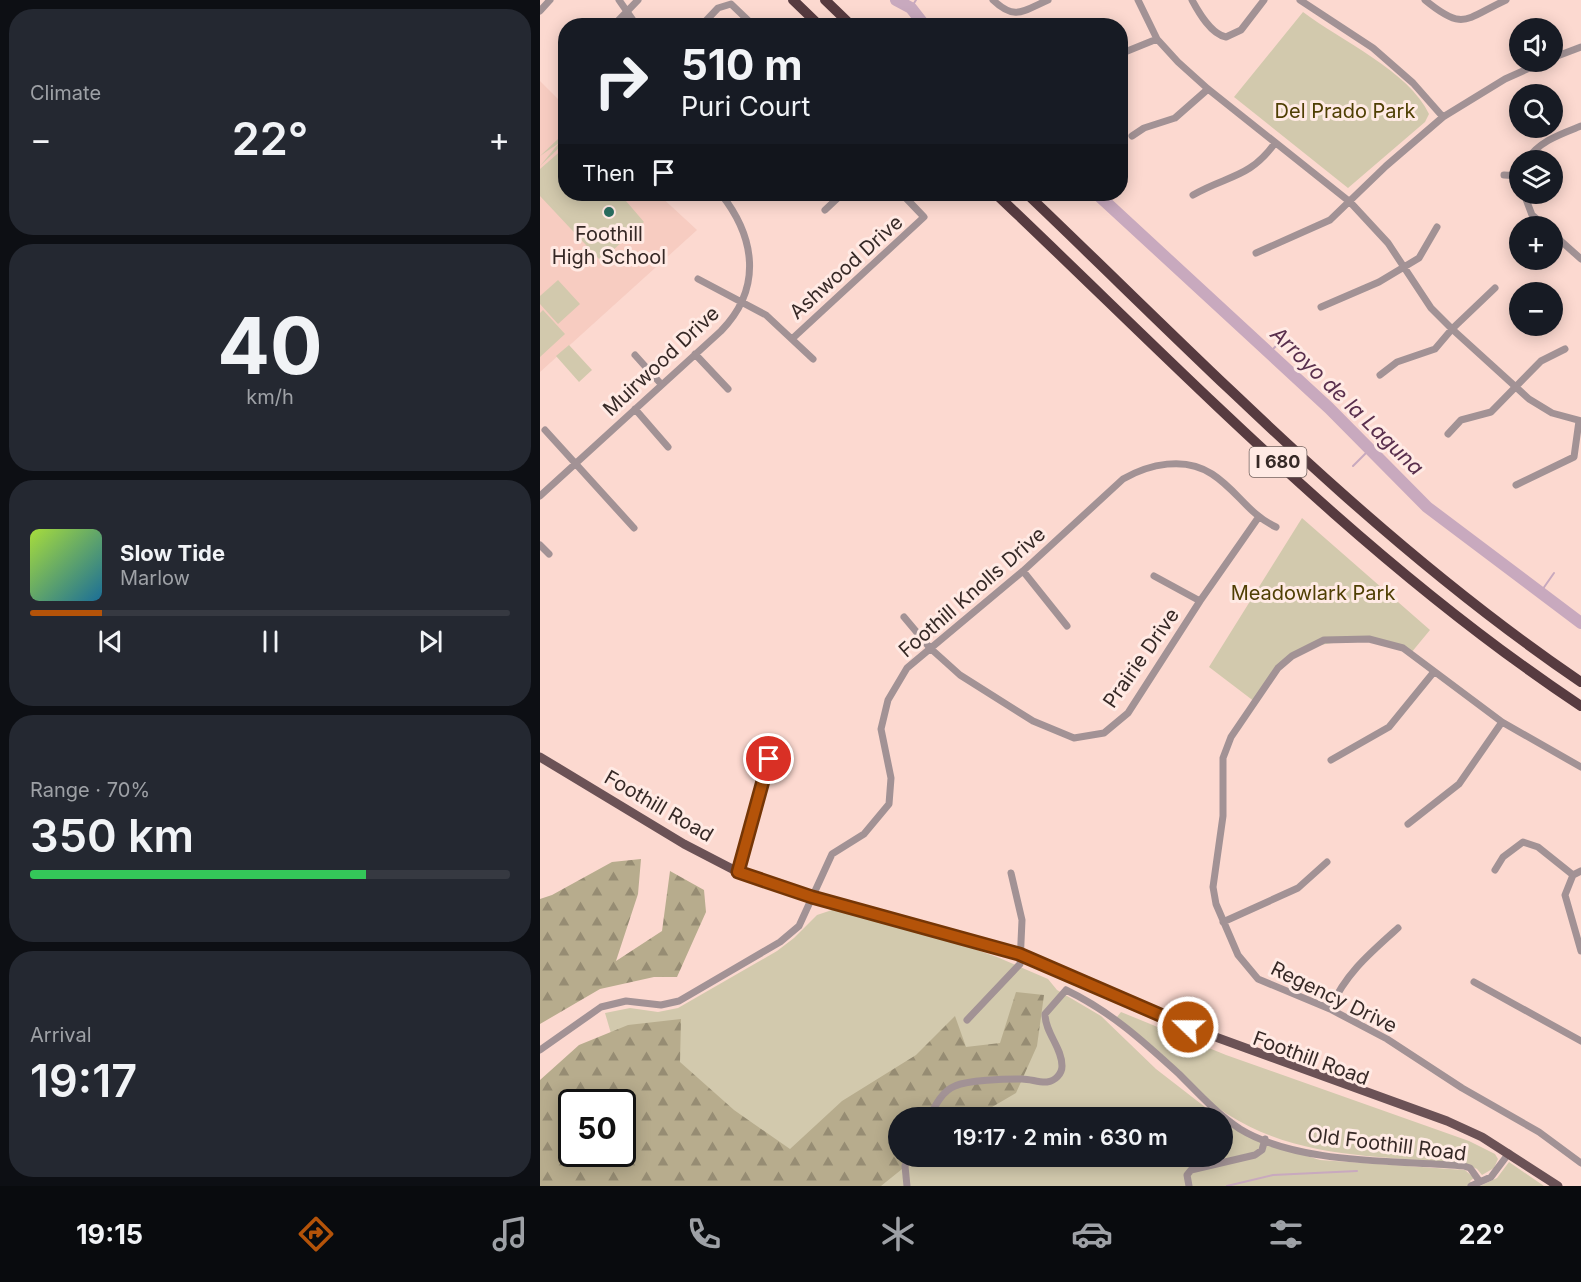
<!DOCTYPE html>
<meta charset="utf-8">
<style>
:root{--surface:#171b24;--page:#242831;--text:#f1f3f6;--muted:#9ea1a6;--line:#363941;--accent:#b45309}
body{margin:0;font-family:Inter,sans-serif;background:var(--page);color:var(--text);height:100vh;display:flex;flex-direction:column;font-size:22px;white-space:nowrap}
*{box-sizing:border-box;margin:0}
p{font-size:20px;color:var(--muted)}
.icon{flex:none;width:33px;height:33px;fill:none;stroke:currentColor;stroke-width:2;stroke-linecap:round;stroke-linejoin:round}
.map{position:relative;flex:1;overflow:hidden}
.panel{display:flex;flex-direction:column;gap:9px;padding:9px;background:#0d0f14;width:540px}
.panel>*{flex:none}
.guide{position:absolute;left:18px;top:18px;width:570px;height:183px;border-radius:24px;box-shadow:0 3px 15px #0003;background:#171b24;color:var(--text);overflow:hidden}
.tools{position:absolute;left:969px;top:18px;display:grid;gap:12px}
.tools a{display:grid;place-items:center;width:54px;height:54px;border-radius:50%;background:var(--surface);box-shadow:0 3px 15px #0003;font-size:30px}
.speed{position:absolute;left:18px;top:1089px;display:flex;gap:12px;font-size:30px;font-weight:700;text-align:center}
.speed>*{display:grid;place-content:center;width:78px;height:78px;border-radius:50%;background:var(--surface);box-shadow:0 3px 15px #0003;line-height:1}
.speed .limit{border:3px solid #111;border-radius:9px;background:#fff;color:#111}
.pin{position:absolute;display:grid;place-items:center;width:51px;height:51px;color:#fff;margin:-26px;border:3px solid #fff;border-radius:50%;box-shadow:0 2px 6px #0007}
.me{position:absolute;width:66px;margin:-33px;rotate:292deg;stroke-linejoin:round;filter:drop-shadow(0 0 4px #0008)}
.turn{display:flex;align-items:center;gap:21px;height:126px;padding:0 24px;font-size:27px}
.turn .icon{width:78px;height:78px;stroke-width:2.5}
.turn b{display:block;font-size:42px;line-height:51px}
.then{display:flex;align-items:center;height:57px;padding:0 24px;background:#0003;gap:12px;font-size:22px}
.big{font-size:45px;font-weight:600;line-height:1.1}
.panel .tile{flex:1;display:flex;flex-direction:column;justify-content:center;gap:9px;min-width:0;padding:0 21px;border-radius:24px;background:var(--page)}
.panel .dial{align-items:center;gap:0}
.dial b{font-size:78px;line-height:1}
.song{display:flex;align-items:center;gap:18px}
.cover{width:72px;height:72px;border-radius:9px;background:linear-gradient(135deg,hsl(80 70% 55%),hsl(200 70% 35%))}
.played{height:6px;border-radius:3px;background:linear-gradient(90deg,var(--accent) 15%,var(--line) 15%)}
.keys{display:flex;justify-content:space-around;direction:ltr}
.heat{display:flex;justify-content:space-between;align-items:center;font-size:33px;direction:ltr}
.charge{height:9px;border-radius:4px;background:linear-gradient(90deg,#34c759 70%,var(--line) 0)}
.trip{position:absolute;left:348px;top:1107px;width:345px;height:60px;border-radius:30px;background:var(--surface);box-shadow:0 3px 15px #0003;font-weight:600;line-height:60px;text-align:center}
.tabs{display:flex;height:96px;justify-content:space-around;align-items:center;background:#090b0e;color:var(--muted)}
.tabs .icon{width:42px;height:42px}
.tabs .current{color:var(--accent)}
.tabs b{font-size:27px;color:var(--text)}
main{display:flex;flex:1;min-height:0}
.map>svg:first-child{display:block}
.built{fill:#f7ccc1}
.green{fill:#d2c9ad}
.forest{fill:url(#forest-firs);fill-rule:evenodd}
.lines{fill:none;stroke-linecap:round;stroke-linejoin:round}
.stream{stroke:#c8a9be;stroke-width:2}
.river{stroke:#c8a9be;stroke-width:12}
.minor{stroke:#a29295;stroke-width:7}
.major{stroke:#6b5256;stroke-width:9}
.highway{stroke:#573b40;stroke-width:10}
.route-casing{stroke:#753606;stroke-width:15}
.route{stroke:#b45309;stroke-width:10}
.poi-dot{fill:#296e60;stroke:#ffeae4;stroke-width:2}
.labels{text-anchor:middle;stroke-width:6;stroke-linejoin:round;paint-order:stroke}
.shield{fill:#ffeae4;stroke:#72635f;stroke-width:1.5}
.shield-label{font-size:18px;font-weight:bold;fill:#362926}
.park-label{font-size:20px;fill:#4f3f03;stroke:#ffeae4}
.poi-label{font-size:20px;fill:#362926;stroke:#ffeae4}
.street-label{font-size:20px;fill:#362926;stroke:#ffeae4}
.water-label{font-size:21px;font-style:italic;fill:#592f4d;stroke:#ffeae4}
</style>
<main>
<section class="panel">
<div class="tile"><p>Climate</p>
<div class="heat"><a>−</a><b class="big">22°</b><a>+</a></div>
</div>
<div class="tile dial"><b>40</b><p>km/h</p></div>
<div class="tile">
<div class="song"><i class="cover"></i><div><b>Slow Tide</b><p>Marlow</p></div></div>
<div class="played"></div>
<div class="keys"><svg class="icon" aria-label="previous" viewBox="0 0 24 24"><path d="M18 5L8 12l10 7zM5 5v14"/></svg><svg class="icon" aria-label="pause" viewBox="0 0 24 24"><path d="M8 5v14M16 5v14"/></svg><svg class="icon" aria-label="next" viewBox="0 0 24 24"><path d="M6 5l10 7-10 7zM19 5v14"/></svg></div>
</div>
<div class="tile"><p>Range · 70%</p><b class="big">350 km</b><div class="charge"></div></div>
<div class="tile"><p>Arrival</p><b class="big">19:17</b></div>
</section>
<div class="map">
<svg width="1041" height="1186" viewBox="0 0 1041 1186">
<defs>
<pattern id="forest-firs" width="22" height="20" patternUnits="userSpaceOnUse" patternTransform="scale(1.5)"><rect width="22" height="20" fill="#b7ac8d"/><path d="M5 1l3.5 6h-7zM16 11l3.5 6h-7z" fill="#968c73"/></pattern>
</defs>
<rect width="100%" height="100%" fill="#fcd9d0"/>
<path class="built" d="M0,81L25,106L26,194H118L157,230L0,372Z"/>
<path class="green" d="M763,12C800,40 869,71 889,114L885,122L808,188L694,97Z
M18,139L25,144L26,194H80L104,222L61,261L0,196V169L24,148H19L0,166L19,143L0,156Z
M18,280L40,304L18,324L0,304V296Z
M3,310L25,334L0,357V313Z
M29,345L52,370L39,382L16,356Z
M762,518L890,630L871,653C850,643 840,642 817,642C761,641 746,659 715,702L669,667Z
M295,909L377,929L457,957L508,979L517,990L561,1016L616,1069L678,1117L358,1118V1156H682L683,1121L734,1146L780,1160L925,1170L934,1178L930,1181L933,1186H202L80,1064L65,1013L90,1008L118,1012L138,1008L237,951L254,938L277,915Z
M581,1012L686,1055L929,1141L955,1154L958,1159L954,1168L942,1175L937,1169L926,1164C843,1155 761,1161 687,1114C649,1089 614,1047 577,1017Z
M969,1162L1004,1186H940L957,1178Z"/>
<path class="forest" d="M101,859L98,894L76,961L122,931L130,871L164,890L166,912L137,977H114L60,989L0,1024V899L12,895L72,862Z
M476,992L504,995L497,1046L476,1093L435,1117L358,1118V1156L377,1157L341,1186H0V1080L39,1045L88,1025L141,1019L140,1062L194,1110L250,1149L302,1101L376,1055L415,1016L426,1047L460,1043ZM32,1102H82V1154H32Z"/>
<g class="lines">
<path class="stream" d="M371,8L376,0
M729,353L743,339
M813,466L830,449
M1000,593L1014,573
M687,1186L733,1175L817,1171"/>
<path class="river" d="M356,0L371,8L385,26
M557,194L789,408L887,507L1041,623"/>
<path class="minor" d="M79,0L97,26
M453,0C475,21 483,11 508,0
M598,0L617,39L638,62L668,89L810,202L848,243L891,308L912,329L989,399L1012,413L1041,421
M652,0C659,13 671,34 686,37L701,30L724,0
M760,0L833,48L873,83L903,117
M885,0C924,32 925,19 966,0
M0,11L10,0
M73,26L98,0
M161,26L178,8L191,4L214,26
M580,54L617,39
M1012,58L1041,47
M25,76H26
M592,136L604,128L635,118L668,89
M987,160C999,141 1021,134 1041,126
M964,175L980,176
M984,194L992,215L1005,226
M653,195C687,175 709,179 735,143
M285,210L302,194
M1012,233L1041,259
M716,253L790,220L846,166L903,117L965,79L1003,62
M158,279L226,315L273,359
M781,307L839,282L879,258L897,227
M253,338L384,217L362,194
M155,354L188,389
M95,355L121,384
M840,375L857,362L895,349L912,329L955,288
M95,409L128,447
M5,430L94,528
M908,434L921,420L951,412L1001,361L1025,349
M976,485L1034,457L1039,421
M0,496L181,331C223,288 215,237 181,194
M0,545L9,554
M483,571L527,626
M614,576L660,601
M364,617L390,648L420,675L493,721L534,738L564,733L588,713L660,601L718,518
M791,760L849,727L893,673
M1041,767L962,722L863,648L829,639L784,640L752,656L738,668L691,737L683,758V816L673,887L676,904L698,955L718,979L790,1009L847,1039L922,1088L999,1132L1041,1163
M868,824L919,784L962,722
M955,870L963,857L983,842L998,847L1033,875
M1041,871L1033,875L1025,895L1041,951
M198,872L229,759
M683,922L758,888L787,862
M934,982L1041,1041
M526,990C570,1011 603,1041 639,1074C658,1093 677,1114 700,1129C759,1165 857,1160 924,1166L930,1168L940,1182
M790,1009C805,974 830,953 858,928
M427,1020L480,964L482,920L471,873
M0,1050L61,1007L86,1001L121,1005L139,1001L240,942L259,926L292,854L324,834L349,804L351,778L341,729L348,700L367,668L483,571L583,479C609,464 645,456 672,474C697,490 708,514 736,527
M389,1118C395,1106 402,1091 415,1086C428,1080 465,1079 480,1079C488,1078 499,1083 507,1082C515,1081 522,1074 522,1066C522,1047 505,1033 505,1014L526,990
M367,1186L365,1166L369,1156
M649,1186L647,1175L651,1170L715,1155L722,1150L725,1139
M931,1186L951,1177L969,1153"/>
<path class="major" d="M0,757L144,844L198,872L272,897L479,954L648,1027L907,1121L942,1137L1018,1186"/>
<path class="highway" d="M253,0L280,26
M285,0L312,26
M456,194C644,372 824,562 1041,706
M487,194C665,364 836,543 1041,682"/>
</g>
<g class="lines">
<g class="route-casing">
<path id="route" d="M229,759L198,872L272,897L479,954L648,1027"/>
</g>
<use href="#route" class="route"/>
</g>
<circle class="poi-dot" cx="69" cy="212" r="6"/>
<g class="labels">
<rect class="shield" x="709.5" y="447" width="57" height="30" rx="4.5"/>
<g class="shield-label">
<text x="738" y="468">I 680</text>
</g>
<g class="park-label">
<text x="805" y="118">Del Prado Park</text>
<text x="773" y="600">Meadowlark Park</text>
</g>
<g class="poi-label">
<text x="69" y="241">Foothill<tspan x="69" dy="23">High School</tspan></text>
</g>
<g class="street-label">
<text transform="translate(306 267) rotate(-42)" y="7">Ashwood Drive</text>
<text transform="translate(121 361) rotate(-43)" y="7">Muirwood Drive</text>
<text transform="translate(432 592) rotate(-41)" y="7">Foothill Knolls Drive</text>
<text transform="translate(601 658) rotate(-55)" y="7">Prairie Drive</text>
<text transform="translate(119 806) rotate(30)" y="7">Foothill Road</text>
<text transform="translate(794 997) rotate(26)" y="7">Regency Drive</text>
<text transform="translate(771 1058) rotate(20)" y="7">Foothill Road</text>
<text transform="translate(847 1144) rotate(7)" y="7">Old Foothill Road</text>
</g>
<g class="water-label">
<text transform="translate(807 401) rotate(44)" y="7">Arroyo de la Laguna</text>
</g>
</g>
</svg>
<div class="tools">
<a><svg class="icon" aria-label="sound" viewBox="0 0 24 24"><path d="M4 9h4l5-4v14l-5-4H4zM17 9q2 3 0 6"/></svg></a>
<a><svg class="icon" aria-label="search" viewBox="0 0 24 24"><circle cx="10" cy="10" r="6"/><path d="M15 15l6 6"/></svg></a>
<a><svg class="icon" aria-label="layers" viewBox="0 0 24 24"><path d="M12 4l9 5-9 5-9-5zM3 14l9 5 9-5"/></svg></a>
<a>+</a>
<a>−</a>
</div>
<div class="speed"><div class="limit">50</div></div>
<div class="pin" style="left:229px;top:759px;background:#d93025"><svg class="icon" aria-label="arrive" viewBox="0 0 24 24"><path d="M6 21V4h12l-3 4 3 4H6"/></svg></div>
<svg class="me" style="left:648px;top:1027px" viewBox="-20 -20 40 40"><circle r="17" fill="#b45309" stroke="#fff" stroke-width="3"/><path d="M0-11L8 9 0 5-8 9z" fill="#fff"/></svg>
<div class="trip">19:17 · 2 min · 630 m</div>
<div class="guide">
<div class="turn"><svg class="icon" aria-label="right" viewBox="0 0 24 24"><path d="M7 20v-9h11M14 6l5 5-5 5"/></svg><div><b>510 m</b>Puri Court</div></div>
<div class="then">Then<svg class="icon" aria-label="arrive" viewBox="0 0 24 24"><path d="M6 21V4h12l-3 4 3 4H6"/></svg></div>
</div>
</div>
</main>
<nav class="tabs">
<b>19:15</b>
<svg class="icon current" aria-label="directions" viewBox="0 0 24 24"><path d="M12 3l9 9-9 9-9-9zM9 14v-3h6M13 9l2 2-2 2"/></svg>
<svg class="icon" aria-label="music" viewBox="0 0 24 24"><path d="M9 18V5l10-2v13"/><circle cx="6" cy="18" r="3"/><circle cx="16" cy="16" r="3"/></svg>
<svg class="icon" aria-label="phone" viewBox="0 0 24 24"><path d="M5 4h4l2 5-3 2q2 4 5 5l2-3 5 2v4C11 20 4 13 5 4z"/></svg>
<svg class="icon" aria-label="climate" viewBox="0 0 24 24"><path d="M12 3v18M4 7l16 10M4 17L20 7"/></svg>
<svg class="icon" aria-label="car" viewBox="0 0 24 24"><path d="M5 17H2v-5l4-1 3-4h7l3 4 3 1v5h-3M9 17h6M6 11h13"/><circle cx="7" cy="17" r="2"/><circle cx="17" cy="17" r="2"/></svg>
<svg class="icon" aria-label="filters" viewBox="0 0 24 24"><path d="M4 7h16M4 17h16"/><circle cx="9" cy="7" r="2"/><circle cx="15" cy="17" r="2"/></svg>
<b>22°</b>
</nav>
